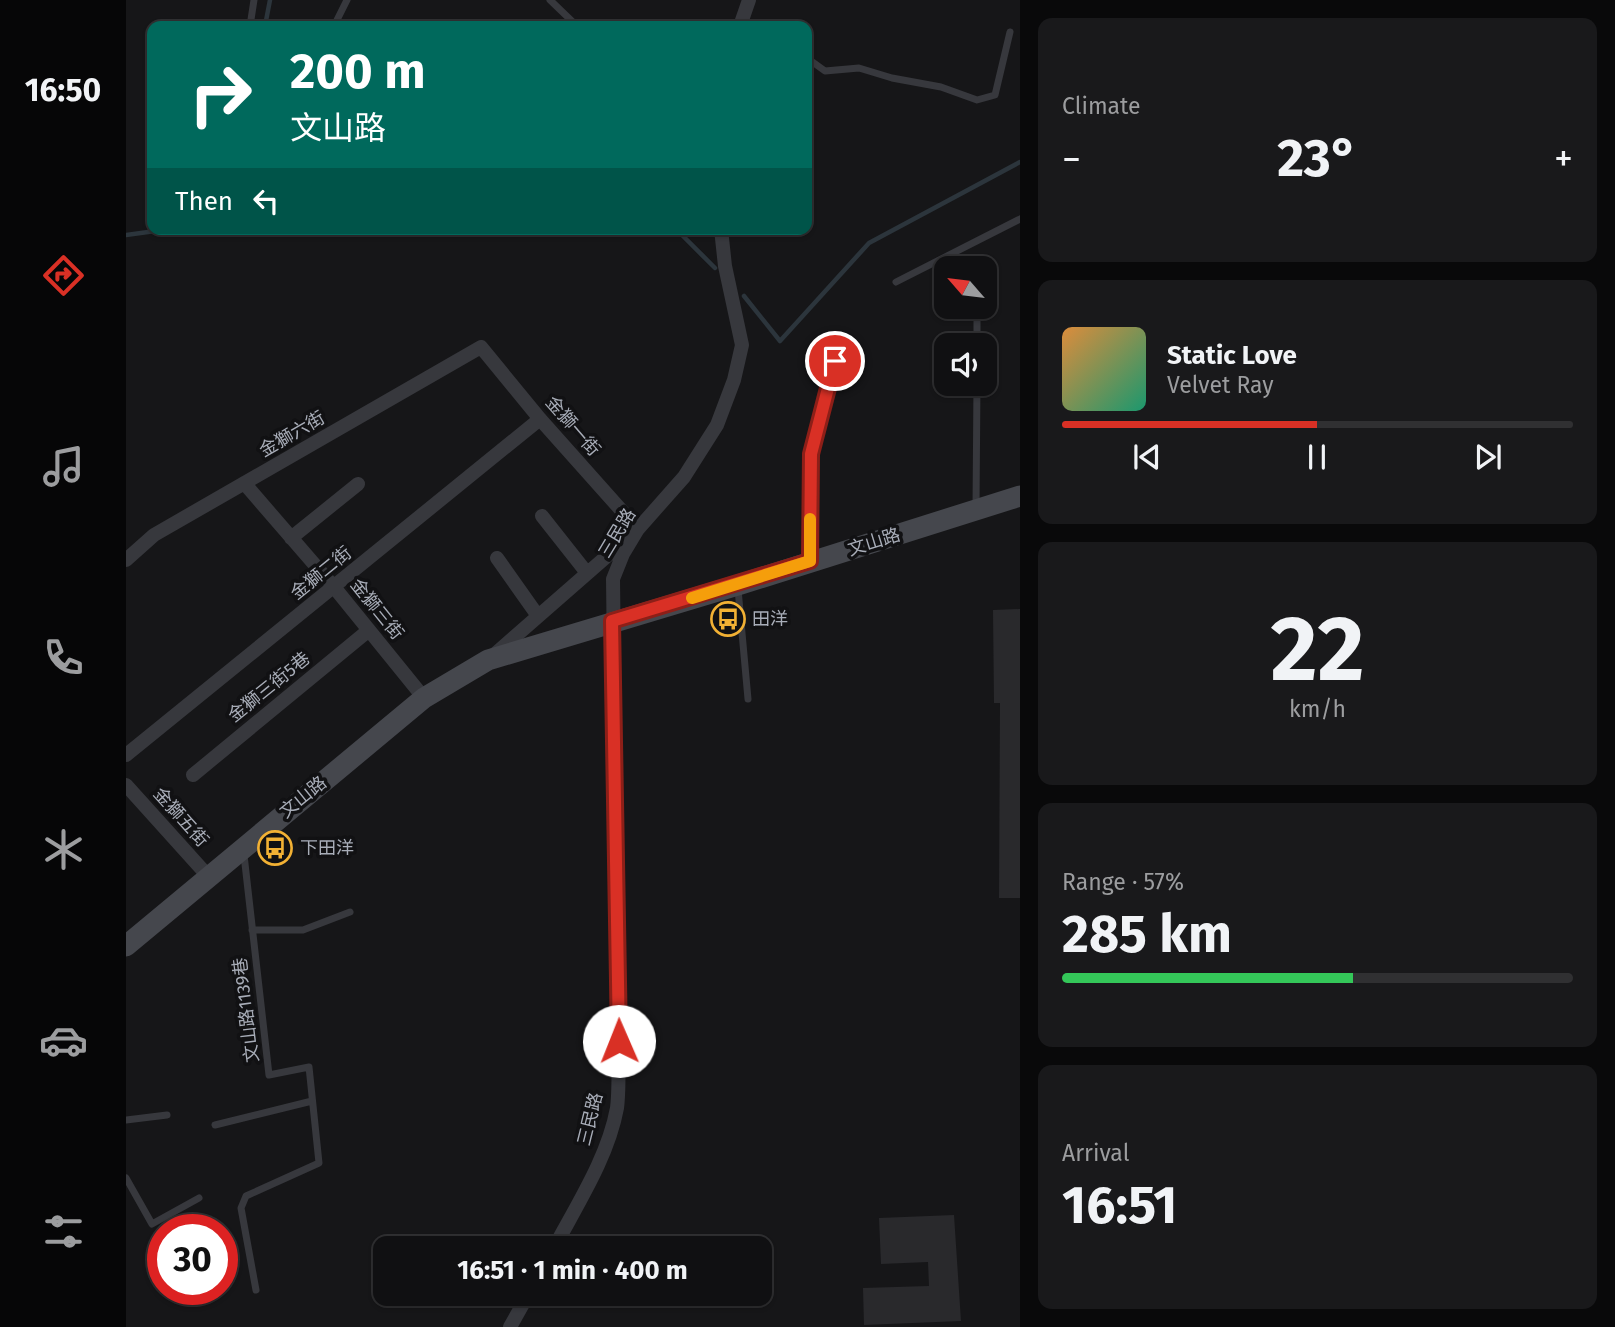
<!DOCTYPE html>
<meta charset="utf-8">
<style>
:root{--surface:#101012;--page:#19191b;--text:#f1f3f6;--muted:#9c9d9f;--line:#303032;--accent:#d93025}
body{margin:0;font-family:"Fira Sans","Noto Sans TC",sans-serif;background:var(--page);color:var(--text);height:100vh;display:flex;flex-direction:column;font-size:26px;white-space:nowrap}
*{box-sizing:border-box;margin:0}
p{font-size:23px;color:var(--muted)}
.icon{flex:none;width:38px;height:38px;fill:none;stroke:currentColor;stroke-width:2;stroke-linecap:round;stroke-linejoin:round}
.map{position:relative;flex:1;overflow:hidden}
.side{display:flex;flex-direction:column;gap:18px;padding:18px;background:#09090a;width:595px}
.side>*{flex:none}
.guide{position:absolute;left:21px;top:21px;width:665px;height:214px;border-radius:14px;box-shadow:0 2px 5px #0004,0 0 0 2px var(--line);background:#00695c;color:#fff;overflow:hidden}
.needle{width:46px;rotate:298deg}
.buttons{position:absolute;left:808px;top:256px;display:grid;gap:14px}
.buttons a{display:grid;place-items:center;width:63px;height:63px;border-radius:14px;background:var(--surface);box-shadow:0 2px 5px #0004,0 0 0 2px var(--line);font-size:35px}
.speed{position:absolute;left:21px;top:1214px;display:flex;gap:14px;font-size:35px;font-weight:700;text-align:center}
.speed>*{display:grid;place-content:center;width:91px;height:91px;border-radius:50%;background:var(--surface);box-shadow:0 2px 5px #0004,0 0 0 2px var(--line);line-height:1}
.speed .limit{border:10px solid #d22;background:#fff;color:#111}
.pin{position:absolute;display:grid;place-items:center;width:60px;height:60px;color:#fff;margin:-30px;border:4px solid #fff;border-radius:50%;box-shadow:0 2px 7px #0007}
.me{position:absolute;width:77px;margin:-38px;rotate:359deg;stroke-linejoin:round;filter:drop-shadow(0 0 5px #0008)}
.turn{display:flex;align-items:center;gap:24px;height:147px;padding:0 28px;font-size:32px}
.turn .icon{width:91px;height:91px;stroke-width:2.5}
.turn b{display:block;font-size:49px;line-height:60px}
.then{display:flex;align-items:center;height:66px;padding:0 28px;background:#0003;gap:14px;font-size:26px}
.big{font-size:52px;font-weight:700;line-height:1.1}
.side .card{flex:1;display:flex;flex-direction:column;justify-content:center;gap:10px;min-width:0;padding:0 24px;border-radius:14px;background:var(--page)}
.side .dial{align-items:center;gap:0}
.dial b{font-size:91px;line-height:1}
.song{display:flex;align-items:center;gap:21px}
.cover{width:84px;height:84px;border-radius:10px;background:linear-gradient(135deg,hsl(30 70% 55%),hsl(160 70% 35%))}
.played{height:7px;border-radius:4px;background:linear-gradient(90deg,var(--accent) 50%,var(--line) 50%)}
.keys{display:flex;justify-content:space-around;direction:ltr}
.heat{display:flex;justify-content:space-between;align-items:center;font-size:38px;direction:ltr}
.charge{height:10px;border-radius:5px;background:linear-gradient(90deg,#34c759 57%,var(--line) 0)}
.trip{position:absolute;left:247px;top:1236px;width:399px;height:70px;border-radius:14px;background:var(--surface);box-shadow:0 2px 5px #0004,0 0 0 2px var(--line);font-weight:700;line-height:70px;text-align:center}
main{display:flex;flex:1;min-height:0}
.tab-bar{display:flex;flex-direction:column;width:126px;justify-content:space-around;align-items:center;background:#060607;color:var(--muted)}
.tab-bar .icon{width:49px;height:49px}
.tab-bar .selected{color:var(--accent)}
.tab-bar b{font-size:32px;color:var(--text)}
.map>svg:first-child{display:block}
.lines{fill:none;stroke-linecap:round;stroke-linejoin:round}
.stream{stroke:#2c353c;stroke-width:4.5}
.building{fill:#29292c}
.lane{stroke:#37383d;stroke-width:7}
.street{stroke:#37383d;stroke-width:14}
.secondary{stroke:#45474d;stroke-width:21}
.route-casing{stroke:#8d1f18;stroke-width:18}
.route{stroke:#d93025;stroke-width:12}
.slow{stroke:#f59e0b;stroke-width:12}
.labels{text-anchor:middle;stroke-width:7;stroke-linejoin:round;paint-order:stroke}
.street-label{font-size:18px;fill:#a8adb8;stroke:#111113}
.poi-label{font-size:18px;fill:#a8adb8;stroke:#111113;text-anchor:start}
</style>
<main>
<nav class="tab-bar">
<b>16:50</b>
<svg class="icon selected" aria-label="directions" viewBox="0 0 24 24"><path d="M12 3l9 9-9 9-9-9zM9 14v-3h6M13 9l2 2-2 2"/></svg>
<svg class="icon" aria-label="music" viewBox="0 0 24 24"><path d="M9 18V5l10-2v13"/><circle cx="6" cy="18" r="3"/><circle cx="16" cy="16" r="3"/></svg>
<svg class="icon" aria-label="phone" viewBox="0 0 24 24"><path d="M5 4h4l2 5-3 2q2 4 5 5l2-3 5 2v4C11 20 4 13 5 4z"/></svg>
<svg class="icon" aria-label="climate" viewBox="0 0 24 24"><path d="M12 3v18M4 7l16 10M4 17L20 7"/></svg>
<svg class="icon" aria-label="car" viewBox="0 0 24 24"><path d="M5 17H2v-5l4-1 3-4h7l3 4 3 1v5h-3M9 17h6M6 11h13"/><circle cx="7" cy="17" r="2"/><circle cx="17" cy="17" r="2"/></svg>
<svg class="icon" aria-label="filters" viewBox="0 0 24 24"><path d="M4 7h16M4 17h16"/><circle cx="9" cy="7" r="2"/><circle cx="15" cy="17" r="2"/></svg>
</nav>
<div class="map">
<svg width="894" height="1327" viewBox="0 0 894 1327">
<rect width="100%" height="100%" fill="#161618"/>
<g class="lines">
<path class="stream" d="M139,26L144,0
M59,229H92
M550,229L589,268
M0,235L44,229
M618,296L654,341L743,243L894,162"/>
</g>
<path class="building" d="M894,609V898H873L874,703H868L867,610Z
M828,1215L835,1321L738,1325L737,1288L803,1286L802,1262L755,1264L753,1218Z"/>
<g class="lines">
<path class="lane" d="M424,0L451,26
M615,24L636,26
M124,26L128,0
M208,26L221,0
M681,58L699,71L733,68L766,78L815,87L851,100L869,95L884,32
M825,256L830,268
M770,282L894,219
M848,306L851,313V345
M850,507L851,383
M684,560L685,454L715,338
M612,589L622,699
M118,855L143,1075L183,1067L193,1163L120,1196L115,1208L130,1290
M126,930H177L224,912
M0,1120L41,1115
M89,1125L186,1101
M0,1178L26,1224L73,1198"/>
<path class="street" d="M614,26L623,0
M118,483L208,587L298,698
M416,516L461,573
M165,538L232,484
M371,558L412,616
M0,560L28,535L355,347L414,419L512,529L369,654
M0,755L414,419
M67,775L243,630
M0,785L82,876
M428,1248C452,1203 482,1157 491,1108C493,1093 492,1078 493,1064L487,579L497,554L512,529L558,477L591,425L608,380L616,345L599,266L595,229
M384,1327L403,1293"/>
<path class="secondary" d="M0,946L298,698L362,660L612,585L894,496"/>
</g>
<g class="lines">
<g class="route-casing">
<path id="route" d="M493,1041L486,621L684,561L685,454L709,361"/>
</g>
<use href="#route" class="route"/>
<path class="slow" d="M566,598L684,561V519"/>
</g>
<defs>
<g id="bus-ring" transform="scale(1.75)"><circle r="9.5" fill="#111113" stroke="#f2b134" stroke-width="1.5"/><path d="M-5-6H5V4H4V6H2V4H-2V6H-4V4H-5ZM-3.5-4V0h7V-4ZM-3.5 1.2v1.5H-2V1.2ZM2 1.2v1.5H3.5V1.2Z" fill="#f2b134"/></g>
</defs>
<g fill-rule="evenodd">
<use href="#bus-ring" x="602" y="619"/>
<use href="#bus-ring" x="149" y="848"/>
</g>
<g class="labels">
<g class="street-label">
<text transform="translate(447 426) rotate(49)" y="6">金獅一街</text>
<text transform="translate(166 434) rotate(-30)" y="6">金獅六街</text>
<text transform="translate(491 533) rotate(-59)" y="6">三民路</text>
<text transform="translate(748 542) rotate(-17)" y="6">文山路</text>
<text transform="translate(195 573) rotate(-39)" y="6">金獅二街</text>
<text transform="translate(251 609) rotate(51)" y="6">金獅三街</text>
<text transform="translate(143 687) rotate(-39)" y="6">金獅三街5巷</text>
<text transform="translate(177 797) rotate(-39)" y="6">文山路</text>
<text transform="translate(55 817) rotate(48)" y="6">金獅五街</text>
<text transform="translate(120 1010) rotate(-97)" y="6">文山路1139巷</text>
<text transform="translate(464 1119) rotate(-76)" y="6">三民路</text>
</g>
<g class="poi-label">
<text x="626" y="625">田洋</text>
<text x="174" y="854">下田洋</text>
</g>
</g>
</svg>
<div class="buttons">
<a><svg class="needle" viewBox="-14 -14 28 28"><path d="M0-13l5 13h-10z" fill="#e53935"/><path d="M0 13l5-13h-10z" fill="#9c9d9f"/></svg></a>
<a><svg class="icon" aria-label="sound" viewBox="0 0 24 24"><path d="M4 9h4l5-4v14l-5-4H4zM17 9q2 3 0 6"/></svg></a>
</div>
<div class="speed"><div class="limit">30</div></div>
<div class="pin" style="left:709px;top:361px;background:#d93025"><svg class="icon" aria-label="arrive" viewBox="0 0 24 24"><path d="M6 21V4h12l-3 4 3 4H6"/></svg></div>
<svg class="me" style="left:493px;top:1041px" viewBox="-20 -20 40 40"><circle r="19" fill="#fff"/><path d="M0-13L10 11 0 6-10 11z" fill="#d93025"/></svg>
<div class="trip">16:51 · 1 min · 400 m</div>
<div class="guide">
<div class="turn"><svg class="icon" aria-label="right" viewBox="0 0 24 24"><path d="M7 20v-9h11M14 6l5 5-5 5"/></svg><div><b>200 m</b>文山路</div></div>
<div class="then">Then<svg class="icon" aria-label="left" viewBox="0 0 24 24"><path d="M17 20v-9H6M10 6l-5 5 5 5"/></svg></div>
</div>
</div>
<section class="side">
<div class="card"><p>Climate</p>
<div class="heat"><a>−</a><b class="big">23°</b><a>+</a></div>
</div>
<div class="card">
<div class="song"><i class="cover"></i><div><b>Static Love</b><p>Velvet Ray</p></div></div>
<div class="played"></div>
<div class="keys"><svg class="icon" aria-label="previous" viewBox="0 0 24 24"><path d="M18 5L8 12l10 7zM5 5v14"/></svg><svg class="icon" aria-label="pause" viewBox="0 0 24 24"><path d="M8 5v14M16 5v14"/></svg><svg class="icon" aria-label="next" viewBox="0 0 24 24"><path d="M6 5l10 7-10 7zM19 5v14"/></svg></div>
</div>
<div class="card dial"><b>22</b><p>km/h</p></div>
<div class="card"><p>Range · 57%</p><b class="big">285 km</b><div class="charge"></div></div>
<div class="card"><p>Arrival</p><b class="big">16:51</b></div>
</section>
</main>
